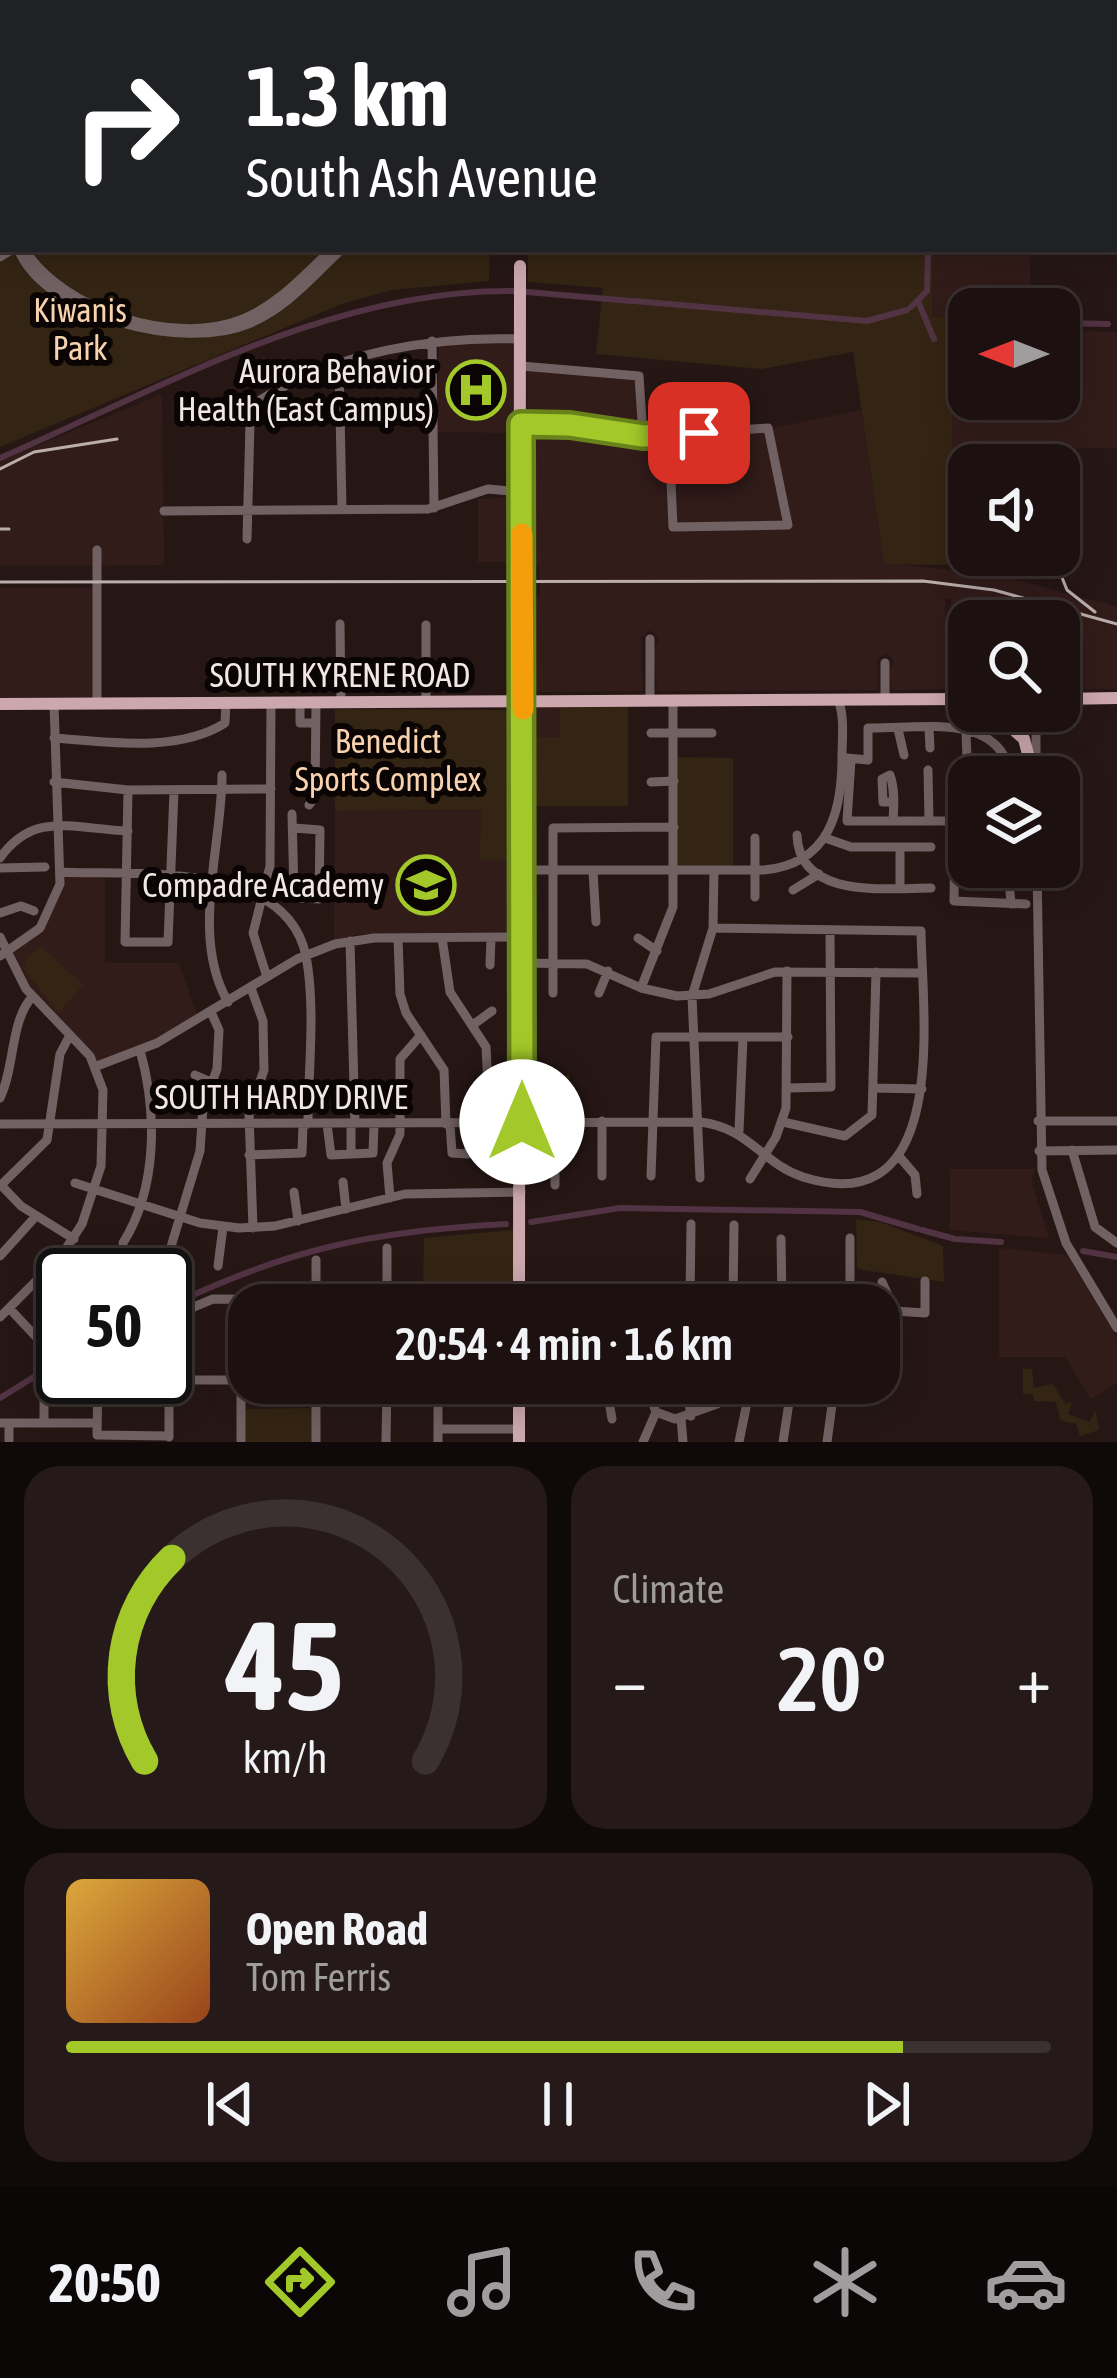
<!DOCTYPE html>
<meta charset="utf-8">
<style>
:root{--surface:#1c1110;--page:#251a19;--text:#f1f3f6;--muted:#a09d9f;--line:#3a3130;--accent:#a2c929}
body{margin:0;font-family:"Asap Condensed",sans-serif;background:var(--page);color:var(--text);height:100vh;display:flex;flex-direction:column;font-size:45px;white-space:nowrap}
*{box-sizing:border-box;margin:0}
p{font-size:39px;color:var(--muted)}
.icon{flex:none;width:66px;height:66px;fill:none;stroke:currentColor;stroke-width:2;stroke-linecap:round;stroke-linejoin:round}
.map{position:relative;height:1442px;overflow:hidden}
.details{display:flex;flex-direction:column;gap:24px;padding:24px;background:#0f0909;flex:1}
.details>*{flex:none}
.banner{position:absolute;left:0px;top:0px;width:1119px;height:252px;box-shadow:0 6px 30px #0003,0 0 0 3px var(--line);background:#202124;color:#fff;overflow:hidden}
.needle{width:78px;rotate:270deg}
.buttons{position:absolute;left:948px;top:288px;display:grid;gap:24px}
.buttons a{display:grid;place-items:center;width:132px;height:132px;border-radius:24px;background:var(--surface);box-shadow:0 6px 30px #0003,0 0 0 3px var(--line);font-size:60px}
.speed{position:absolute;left:36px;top:1248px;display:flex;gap:24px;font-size:60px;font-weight:700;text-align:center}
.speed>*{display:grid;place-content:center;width:156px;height:156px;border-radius:50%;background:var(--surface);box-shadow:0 6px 30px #0003,0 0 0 3px var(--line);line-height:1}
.speed .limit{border:6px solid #111;border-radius:18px;background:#fff;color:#111}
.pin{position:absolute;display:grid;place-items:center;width:102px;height:102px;color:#fff;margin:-51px;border-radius:24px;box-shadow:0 6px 18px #0006}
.me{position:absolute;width:132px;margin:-66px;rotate:0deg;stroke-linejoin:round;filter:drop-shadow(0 0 9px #0008)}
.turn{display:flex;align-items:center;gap:42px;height:252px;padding:0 48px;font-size:54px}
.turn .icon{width:156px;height:156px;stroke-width:2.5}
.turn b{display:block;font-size:84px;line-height:102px}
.big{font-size:90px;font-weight:600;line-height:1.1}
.details .widget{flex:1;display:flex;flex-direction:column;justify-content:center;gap:18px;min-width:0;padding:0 42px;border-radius:36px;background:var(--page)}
.details .dial{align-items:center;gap:0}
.dial svg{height:312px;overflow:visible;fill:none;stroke:var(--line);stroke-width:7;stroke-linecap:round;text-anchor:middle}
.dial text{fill:var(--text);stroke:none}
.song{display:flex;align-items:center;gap:36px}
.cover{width:144px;height:144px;border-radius:18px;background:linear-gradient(135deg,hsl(40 70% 55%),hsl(20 70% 35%))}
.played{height:12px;border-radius:6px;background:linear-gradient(90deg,var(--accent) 85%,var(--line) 85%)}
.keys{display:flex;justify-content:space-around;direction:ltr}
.heat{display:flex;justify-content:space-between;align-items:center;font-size:66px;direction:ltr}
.details .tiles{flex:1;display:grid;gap:24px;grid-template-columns:1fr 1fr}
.widget:last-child{grid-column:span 2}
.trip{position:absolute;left:228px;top:1284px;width:672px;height:120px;border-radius:36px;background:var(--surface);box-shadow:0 6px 30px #0003,0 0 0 3px var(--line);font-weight:600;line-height:120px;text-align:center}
.menu{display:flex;height:192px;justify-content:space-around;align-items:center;background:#0b0706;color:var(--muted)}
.menu .icon{width:84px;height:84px}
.menu .selected{color:var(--accent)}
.menu b{font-size:54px;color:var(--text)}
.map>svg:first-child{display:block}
.built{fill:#321c1a}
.green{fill:#342413}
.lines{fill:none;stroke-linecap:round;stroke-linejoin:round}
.canal{stroke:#523343;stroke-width:6}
.minor{stroke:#726163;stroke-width:9}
.major{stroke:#cca8ae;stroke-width:12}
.rail{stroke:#baaeac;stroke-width:3}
.route-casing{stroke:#69831b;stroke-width:30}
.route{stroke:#a2c929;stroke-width:21}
.slow{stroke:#f59e0b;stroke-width:21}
.labels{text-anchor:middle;stroke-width:12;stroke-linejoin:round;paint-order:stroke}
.park-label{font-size:33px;fill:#f8d2ae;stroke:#0a0504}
.poi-label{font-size:33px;fill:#f2e7e5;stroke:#0a0504;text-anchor:end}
.street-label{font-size:33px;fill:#f2e7e5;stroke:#0a0504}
</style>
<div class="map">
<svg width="1117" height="1442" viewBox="0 0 1117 1442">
<rect width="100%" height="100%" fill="#261715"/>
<path class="built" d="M933,249H1030V289L1007,309H969V399H1059V330L1117,332V448L952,450V318H932Z
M514,343L516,433L436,432L439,344Z
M527,370L638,379L640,438L764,430L861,410L884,563L999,575L1117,607V689H1059V621H969V689H952L951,599L945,598V689L893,690L889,673L894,661L886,653L877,659L878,690L657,691L654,651L659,639L650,630L641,638L643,691L535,692L531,596H540L539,566L528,565Z
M162,394L164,565L0,566V461Z
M514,497L511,562H478V499Z
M0,588H94L95,698H0Z
M560,706V738L529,737L531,708Z
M481,810L517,859L513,934H359L334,941L335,811Z
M61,872L105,875V963H179L199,1020L97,1066L32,997L7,953L40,928Z
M950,1169H1036L1031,1180L1049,1238L950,1230Z
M999,1248L1067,1255L1117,1338V1383L1091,1399L1065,1357H999Z"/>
<path class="green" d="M19,249H490L489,281L392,290L344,303L0,447V261Z
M528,249H933L932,317L952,318V565L884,564L853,352L762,369L596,354L603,288L528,282Z
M560,706L628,707V806H528L529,737H560Z
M335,709L515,710L517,859L480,860L481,810L335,811Z
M676,757L733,758V867H677Z
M41,946L83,985L59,1013L24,970L26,958Z
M531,1075H570L569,1116L531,1113Z
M856,1219L880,1222L943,1246L944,1282L857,1269Z
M513,1230V1286H423L424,1238Z
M1023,1369H1032L1034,1388L1053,1384L1065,1404L1072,1402L1068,1414L1089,1422L1096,1411L1099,1430L1080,1436L1076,1424L1060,1420L1056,1402L1034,1401L1033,1394H1023Z
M316,1408V1442H241V1409Z"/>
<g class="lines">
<path class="canal" d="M929,3V0
M527,292L631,301
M634,301L867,321L907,310
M918,301L934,339
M911,307L927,291L928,249
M1059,323L1108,324
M0,458C164,387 331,289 514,291
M531,1222L620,1208L860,1212L918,1229
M922,1230L955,1239L1001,1242
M1083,1251L1117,1257
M165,1308C287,1249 371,1231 506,1224
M0,1398L63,1359"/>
<path class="minor" d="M31,0L33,3
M124,0V3
M171,0V3
M217,0V3
M262,0V3
M307,0V3
M353,0V3
M444,0V3
M489,0V3
M399,3V0
M0,38L3,43
M0,100L3,99
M0,202L3,200
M0,217L3,222
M18,249C46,317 184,351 248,324C286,309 313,276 342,249
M24,249C64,311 174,347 243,319C279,304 304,275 332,249
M435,249H519
M0,257L13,249
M432,341L434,508
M339,364L342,509
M521,366L639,376L643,436
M521,425L548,422L650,436L768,428L788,525L673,527L669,436
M164,511L428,509L488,489L521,492
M247,539L250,423L260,400C338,352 431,336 521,339
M97,550V703
M340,624L341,702
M426,625V702
M650,639V700
M885,663V699
M300,702V723H315
M1036,711V772
M929,728L930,748
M898,729L904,755
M966,732L969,810
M651,733H712
M54,738C105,742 179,753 225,723L226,703
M847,758L868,760V728C921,729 1001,711 1011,777
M851,760L847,821H948L956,829
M928,770L929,820
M222,775C222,847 190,937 228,1002
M54,782L128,790L271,789
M651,782L674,781
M128,790L125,942H168L174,791
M893,802H883L882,779L890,775C895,789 894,806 893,820
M309,805L315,797L316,702
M292,814L294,893L296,898L319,899L320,830L294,828
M969,828L955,831L954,901L1026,904
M797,835C799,900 887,888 931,888
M825,838L851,847H931
M900,847V888
M0,858C34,810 74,829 128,831
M985,867L1010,877
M1008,867L1011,904
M1037,867L1042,1170L1066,1243L1117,1328
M0,868L45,867
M523,870H764C829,864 842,812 842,757C842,739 845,717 838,699
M593,871L596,922
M61,872C136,876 286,859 306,956C316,1009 308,1070 308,1124
M793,890L819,874
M755,897V838
M0,913L21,906L34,911
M0,937L26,989L90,1056L103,1090L101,1166L82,1224L61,1256L0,1317
M398,938L400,994L406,1013L444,1070L446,1124
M442,938L450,992L486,1047L490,1124
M638,938L657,951
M350,941L355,1124
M0,956L40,928L60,884L54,704
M522,963L587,964L641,988L677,996L709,994L775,972L922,973
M490,965L491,938
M267,977L253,933L270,866L271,702
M251,988L263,1021L264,1070L249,1114L253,1228
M641,988L673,907V700
M553,993V828L674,827
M599,993L608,971
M474,1024L492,1011
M97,1066L157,1043L297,959L335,944L374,938L522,937
M195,1075L213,1083
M787,1088L831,1087L830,931
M876,1088L922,1089
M0,1098C15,1067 10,1022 32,997
M602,1121V1176
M1038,1121H1117
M783,1122L845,1136L872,1115L876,972
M497,1123L499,1152L522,1153
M0,1124L700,1122C750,1128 761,1163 803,1177C952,1224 922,1012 921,931L713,928
M327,1124L331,1155L373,1153L374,1124
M450,1124L452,1153L468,1154L473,1124
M739,1131L743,1037
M1072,1150L1095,1227L1117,1243
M1039,1151L1117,1150
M351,1154V1124
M249,1155L302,1153L303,1124
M898,1155L915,1175L917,1194
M651,1176L656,1037H788
M700,1178L692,996L713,928L714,870
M750,1179L776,1137L786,1108L787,971
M343,1182L346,1209
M75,1183L200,1223L239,1228L275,1226L405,1194L521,1192
M1,1185L21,1206L74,1239
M555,1185V1122
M0,1186L47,1140L60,1054L70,1035
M294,1192L298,1221
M390,1198L387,1163L400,1134V1059L421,1035
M850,1238V1301
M781,1239L782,1301
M123,1243C158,1187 157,1111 140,1050
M0,1256L36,1216
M61,1256L85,1275
M316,1260V1305
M218,1266L223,1227
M157,1275L166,1263L200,1151L203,1107L217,1069L219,1030L211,1012
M241,1300V1442
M690,1301L691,1224
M733,1301L734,1225
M387,1305V1248
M9,1308L39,1340L63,1327
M879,1310L925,1313V1281
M881,1311L887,1293L882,1282
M169,1317V1437
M165,1319L213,1299L854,1301L871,1305
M98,1377L97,1435L169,1436
M98,1380H249
M316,1383V1442
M438,1383V1442
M551,1383V1389L608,1396L646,1387
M645,1383L656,1412L675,1419L717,1404L729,1383
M687,1390L691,1416
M608,1396L612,1419
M681,1418L683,1442
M0,1423H97
M9,1423V1442
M44,1423V1379
M438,1429H519
M386,1442L387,1383
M643,1442L656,1412
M739,1442L751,1383
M783,1442L792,1383
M827,1442L835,1383"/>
<path class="major" d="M519,0V3
M1059,699L1117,698
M0,704L969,699
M993,711L1024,739L1034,777
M519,1305L520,266
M519,1442V1383"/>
<path class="rail" d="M0,469L34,452L117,439
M0,529H9
M1053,555L1067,590L1095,612
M0,582L923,581L994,590L1117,624"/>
</g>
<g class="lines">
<g class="route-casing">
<path id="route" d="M522,1122L521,424L570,425L643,436L699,433"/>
</g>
<use href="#route" class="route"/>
<path class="slow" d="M522,534L523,709"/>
</g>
<defs>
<g id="hospital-ring" transform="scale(3)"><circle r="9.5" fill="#0a0504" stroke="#a2c929" stroke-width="1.5"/><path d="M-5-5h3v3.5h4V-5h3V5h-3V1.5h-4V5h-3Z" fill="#a2c929"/></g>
<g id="school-ring" transform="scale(3)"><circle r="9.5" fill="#0a0504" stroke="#a2c929" stroke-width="1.5"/><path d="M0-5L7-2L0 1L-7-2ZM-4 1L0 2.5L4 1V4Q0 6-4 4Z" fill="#a2c929"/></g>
</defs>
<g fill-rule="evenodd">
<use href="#hospital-ring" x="476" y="390"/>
<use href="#school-ring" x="426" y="885"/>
</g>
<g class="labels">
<g class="park-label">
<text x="80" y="322">Kiwanis<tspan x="80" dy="38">Park</tspan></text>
<text x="388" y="753">Benedict<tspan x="388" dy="38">Sports Complex</tspan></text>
</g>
<g class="poi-label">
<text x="434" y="383">Aurora Behavior<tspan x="434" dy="38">Health (East Campus)</tspan></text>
<text x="384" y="897">Compadre Academy</text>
</g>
<g class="street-label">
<text x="340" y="687">SOUTH KYRENE ROAD</text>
<text x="281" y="1109">SOUTH HARDY DRIVE</text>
</g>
</g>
</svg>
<div class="buttons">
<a><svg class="needle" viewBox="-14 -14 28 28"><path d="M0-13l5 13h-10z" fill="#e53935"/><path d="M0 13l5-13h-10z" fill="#a09d9f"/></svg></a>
<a><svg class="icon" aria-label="sound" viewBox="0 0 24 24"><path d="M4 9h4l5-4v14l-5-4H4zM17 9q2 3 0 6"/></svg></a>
<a><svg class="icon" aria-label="search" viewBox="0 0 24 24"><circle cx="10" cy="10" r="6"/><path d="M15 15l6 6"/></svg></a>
<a><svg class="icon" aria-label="layers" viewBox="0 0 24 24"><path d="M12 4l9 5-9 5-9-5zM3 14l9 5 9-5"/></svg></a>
</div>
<div class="speed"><div class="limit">50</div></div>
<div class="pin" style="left:699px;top:433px;background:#d93025"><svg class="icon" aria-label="arrive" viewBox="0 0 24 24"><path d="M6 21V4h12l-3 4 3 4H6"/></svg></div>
<svg class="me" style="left:522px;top:1122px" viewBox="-20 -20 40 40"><circle r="19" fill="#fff"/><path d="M0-13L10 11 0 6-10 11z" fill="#a2c929"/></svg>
<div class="trip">20:54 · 4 min · 1.6 km</div>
<div class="banner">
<div class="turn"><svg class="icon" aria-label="right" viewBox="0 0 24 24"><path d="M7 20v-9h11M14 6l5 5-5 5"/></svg><div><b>1.3 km</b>South Ash Avenue</div></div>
</div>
</div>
<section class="details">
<div class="tiles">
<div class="widget dial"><svg viewBox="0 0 100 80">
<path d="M14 69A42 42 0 1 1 86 69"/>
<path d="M14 69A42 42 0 0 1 21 17" stroke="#a2c929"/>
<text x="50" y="56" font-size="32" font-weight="700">45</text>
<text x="50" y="72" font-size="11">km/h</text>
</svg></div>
<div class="widget"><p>Climate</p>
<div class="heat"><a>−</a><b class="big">20°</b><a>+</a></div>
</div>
<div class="widget">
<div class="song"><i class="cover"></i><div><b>Open Road</b><p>Tom Ferris</p></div></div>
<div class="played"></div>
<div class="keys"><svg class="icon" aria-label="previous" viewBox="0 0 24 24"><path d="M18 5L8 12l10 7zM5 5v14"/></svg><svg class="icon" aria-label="pause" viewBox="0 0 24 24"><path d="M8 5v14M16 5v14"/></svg><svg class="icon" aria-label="next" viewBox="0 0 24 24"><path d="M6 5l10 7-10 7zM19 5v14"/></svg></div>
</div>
</div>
</section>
<nav class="menu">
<b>20:50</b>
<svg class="icon selected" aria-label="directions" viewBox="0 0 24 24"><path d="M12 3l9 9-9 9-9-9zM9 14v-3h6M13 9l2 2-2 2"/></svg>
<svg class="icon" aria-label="music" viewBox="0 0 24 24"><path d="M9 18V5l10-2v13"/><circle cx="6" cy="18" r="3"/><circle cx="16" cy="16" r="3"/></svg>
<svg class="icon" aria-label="phone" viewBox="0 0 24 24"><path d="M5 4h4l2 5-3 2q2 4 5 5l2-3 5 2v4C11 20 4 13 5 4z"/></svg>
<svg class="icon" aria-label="climate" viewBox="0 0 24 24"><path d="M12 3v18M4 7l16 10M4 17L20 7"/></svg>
<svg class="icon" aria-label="car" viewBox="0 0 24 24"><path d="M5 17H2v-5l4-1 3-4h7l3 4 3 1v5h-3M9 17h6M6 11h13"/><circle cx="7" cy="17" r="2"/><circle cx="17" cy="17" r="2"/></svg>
</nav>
